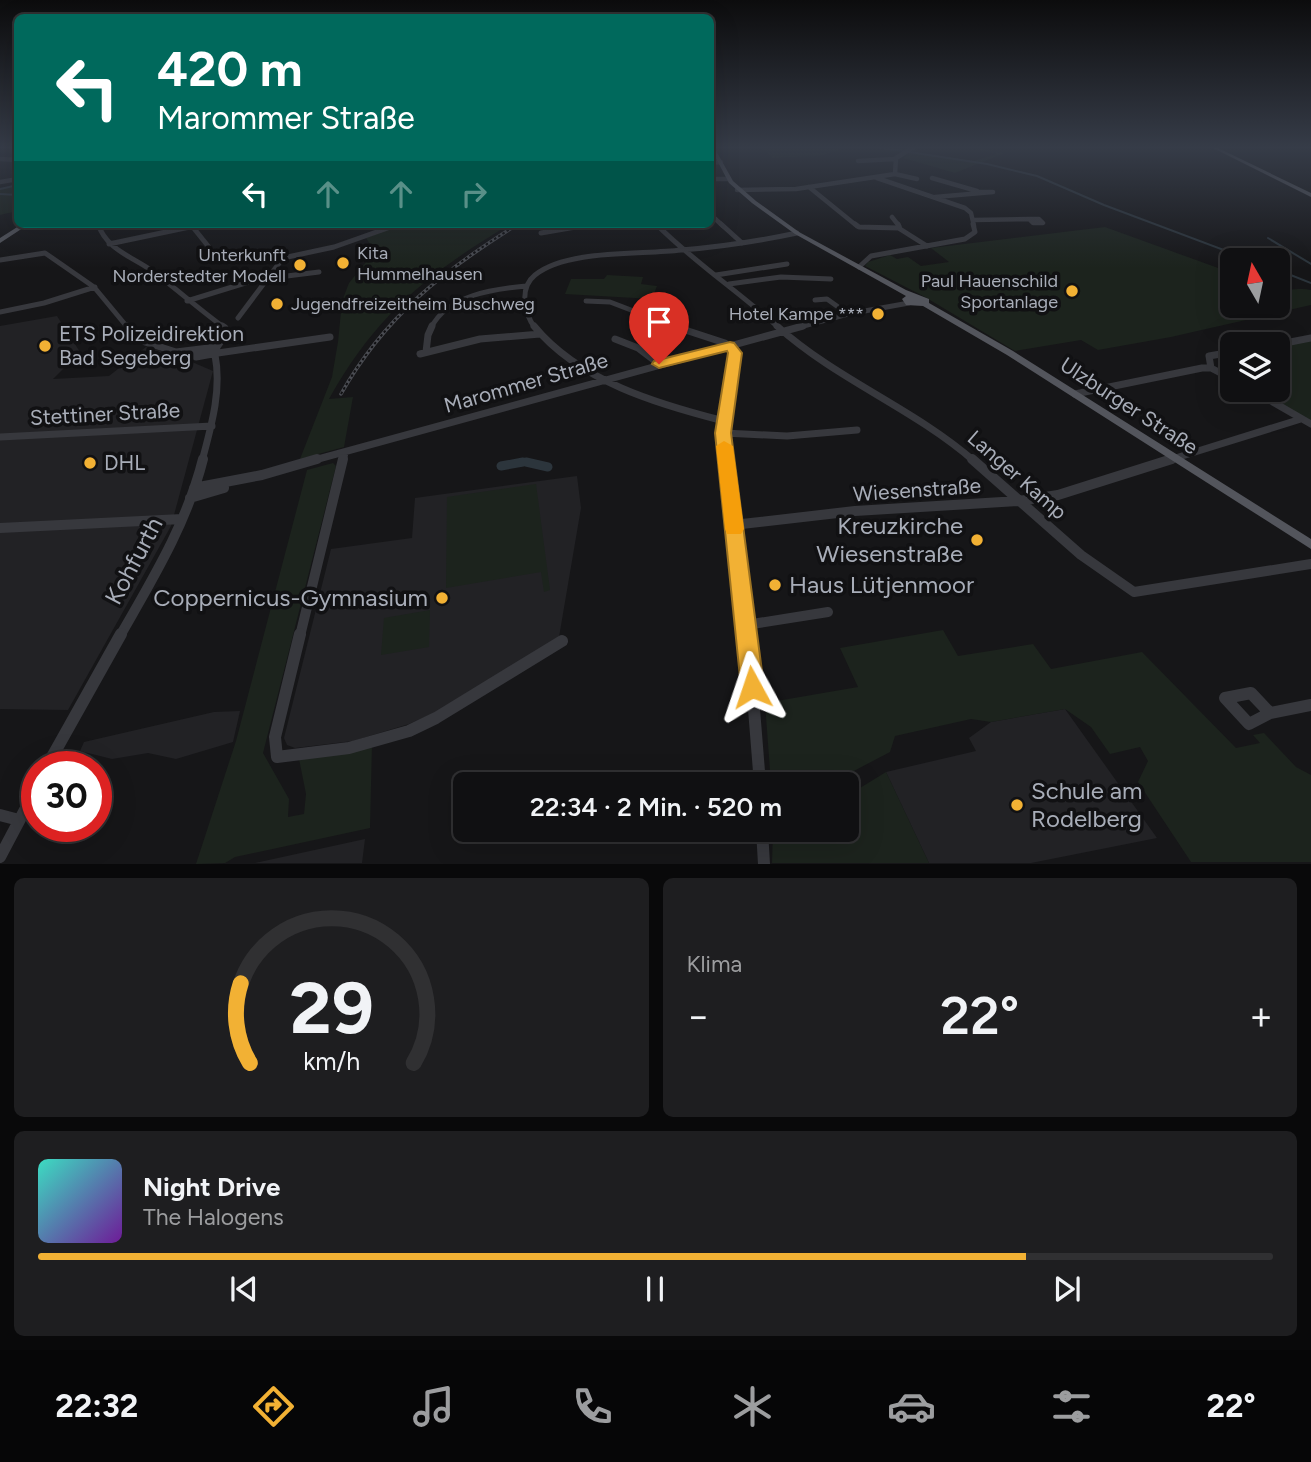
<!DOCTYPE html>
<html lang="de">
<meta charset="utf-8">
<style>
:root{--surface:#101012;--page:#1e1e20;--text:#f1f3f6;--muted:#9c9d9f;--line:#303032;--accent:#f2b134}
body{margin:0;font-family:Figtree,sans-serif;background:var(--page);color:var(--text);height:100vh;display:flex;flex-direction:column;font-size:26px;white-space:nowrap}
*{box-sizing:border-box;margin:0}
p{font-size:23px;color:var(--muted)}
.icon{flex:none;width:38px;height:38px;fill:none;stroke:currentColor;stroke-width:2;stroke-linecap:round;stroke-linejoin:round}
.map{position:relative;height:864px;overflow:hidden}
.side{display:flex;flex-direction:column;gap:14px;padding:14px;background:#09090a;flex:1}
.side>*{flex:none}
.top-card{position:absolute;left:14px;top:14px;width:700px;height:214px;border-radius:10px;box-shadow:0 7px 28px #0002,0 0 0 2px var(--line);background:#00695c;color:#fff;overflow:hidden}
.needle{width:46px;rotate:351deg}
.tools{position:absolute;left:1220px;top:248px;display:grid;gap:14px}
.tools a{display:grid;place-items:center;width:70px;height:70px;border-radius:10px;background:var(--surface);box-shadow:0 7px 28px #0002,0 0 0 2px var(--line);font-size:35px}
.speed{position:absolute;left:21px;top:751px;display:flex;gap:14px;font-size:35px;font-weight:700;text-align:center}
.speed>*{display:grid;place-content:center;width:91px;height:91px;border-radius:50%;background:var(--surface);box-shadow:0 7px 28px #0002,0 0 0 2px var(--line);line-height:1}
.speed .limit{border:10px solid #d22;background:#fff;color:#111}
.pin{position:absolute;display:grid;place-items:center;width:60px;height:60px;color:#fff;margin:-72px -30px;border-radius:50% 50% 50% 0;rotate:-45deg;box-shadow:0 0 7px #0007}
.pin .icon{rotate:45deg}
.me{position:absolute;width:77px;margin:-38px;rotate:355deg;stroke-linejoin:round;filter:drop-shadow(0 0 5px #0008)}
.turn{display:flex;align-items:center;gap:24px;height:147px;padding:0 28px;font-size:32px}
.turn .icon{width:91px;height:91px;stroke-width:2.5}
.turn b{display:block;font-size:49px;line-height:60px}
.lanes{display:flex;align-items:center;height:66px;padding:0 28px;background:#0003;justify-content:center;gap:35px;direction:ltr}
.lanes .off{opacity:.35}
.big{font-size:52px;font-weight:600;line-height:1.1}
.side .card{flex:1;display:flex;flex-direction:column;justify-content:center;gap:10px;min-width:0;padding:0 24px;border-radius:10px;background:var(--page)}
.side .dial{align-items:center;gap:0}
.dial svg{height:182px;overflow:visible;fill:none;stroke:var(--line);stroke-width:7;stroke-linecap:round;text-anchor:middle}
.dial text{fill:var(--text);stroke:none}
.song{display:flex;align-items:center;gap:21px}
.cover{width:84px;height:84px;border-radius:10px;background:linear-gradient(135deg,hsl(170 70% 55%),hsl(280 70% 35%))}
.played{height:7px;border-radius:4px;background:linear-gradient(90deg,var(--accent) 80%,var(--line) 80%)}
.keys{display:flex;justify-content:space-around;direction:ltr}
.heat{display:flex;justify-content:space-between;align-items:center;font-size:38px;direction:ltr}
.side .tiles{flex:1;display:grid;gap:14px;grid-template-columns:1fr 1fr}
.card:last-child{grid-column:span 2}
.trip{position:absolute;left:453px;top:772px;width:406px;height:70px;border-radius:10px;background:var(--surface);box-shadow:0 7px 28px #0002,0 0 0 2px var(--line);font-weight:600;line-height:70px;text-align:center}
.dock{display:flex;height:112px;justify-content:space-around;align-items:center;background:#060607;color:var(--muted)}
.dock .icon{width:49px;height:49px}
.dock .active{color:var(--accent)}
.dock b{font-size:32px;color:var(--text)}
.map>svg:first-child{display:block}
.built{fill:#222225}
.green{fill:#1c231d}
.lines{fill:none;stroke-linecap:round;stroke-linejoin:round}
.stream{stroke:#2c353c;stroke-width:2}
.canal{stroke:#2c353c;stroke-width:9}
.minor-far4{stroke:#37383d;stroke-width:4.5}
.minor-far3{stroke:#37383d;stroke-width:5}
.minor-far2{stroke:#37383d;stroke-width:7}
.minor-far1{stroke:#37383d;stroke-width:10}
.minor{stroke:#37383d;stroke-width:12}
.major{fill:#53555c;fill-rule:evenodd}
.rail-casing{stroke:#4a4c52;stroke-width:3.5}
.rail{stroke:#111113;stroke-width:2;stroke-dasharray:2.5;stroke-linecap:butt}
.route{fill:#f2b134;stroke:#9d7322;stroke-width:2}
.slow{fill:#f59e0b}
.poi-dot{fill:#f2b134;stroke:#111113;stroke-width:2.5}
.labels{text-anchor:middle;stroke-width:7;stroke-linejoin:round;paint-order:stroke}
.far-poi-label{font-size:18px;fill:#a8adb8;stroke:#111113;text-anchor:end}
.poi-label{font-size:21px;fill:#a8adb8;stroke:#111113;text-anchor:start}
.street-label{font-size:21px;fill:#a8adb8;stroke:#111113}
.near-poi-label{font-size:24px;fill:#a8adb8;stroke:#111113;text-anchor:end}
.near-street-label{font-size:24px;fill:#a8adb8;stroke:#111113}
</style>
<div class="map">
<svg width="1311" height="864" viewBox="0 0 1311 864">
<rect width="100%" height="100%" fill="#161618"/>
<path class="built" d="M57,316L80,352L53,379L109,376L146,347L178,356L213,371L171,526L68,710L0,709V326Z
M577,476L581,508L559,637L434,713L409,724L353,741L295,748L287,745L284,738L331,549L412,538L415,498Z
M1065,709L1157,838L1031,863H929L886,772L976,751L969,738L991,722Z
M240,711L233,742L176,759L148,753L112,759L80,751L84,742L214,712Z
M365,839L362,863H255Z"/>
<path class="green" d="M763,147H833L840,150L819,156L772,158Z
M882,147H921L913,152L973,161L997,154L975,149L978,148L1005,153L955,173L903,158L911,152Z
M17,186V211L0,215V189Z
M401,224H510C428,274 377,313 329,399L353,397L344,447L300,459L332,377L338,342L342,301L349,283L375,251L366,238Z
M1105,227L1232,273V306H1278V288C1288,292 1299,287 1311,290V305L1171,337L1098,350L1081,340L1015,351L925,297L865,266L868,262L890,255L897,259L908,257L921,266L949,262L931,248Z
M607,275L643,277L641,284L657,286L652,299L565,294L571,279H604Z
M1311,340V422L1255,390H1278V346Z
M333,463L336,466L263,753L289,799L288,817L304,814L306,794L299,759L372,744L370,828L235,857L225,863L196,864L236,741L307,470Z
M536,484L550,590L544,592L541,572L446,588L447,497Z
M430,610L429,647L381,655L384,618Z
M943,630L958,656L1033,644L1051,669L1142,652L1236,748L1260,743L1253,735L1264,733L1296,767L1311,775V862H1191L1138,782L1148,761L1140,747L1110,754L1091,727L1065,709L991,722L971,719L895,736L890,752L829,784H771L765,703L858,687L840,648Z
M886,772L929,863H772L773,830H847V796Z"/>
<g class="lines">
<path class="stream" d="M874,147L904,151
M909,152L987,164L1037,176L1104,205L1253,261
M0,189L18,185
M0,194L18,195
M1268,238L1311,264
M1278,270L1311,283"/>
<path class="canal" d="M526,462L548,467
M501,466L523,462"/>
<path class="minor-far4" d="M0,159L18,160
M858,161L895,159
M710,163L721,162
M895,174L917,179
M877,178L965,208L971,213L974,226
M932,178L977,191
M710,179H729
M0,182L18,179
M809,187L857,226
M737,190L796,189L895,174L896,158L914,147
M935,197L993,192H979
M710,214L723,226
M892,217L899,226
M1029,219H1039L1043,223H1033Z
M973,220L1029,219
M196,226L204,224
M394,226L399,224
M583,226L593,224"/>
<path class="minor-far3" d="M98,224C107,251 134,257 155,273C179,291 200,310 225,328
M656,224C695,263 738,291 779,328
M721,224L742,243
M855,224L859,227L899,228
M898,224L900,229L927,246
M192,226L212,251
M541,233L593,224
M109,244L204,224
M212,251L216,259L204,261Z
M0,260L45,253L94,287L128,328
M859,267L871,256L965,239L975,232L973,224
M716,275L787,264
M729,284L781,277L831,279
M815,300L827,299L848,314
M187,301L255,280L319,272
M586,301L610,302L678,328
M0,312L44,303L95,287
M238,318L283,258L334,247L399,224
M431,328C447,295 494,289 526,286
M535,328C524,313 519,288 535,275C567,249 641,255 681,250C720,247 759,241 797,233
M796,328L848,314L909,303"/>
<path class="minor-far2" d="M127,326L145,342L176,352L217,347
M534,326C579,381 657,404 724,421
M673,326L725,343L735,353L724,433L727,461
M777,326C837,380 913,408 974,461
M615,339L638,348L659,364
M1275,345L1311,338
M217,347L224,337L225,328L222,326
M426,352L428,335L432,326
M196,353V357L218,353L330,337
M420,354L480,339L540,334
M1211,368L1209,356L1232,352
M1252,390L1311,424
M1075,394L1202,368H1211L1232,379
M724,433L787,436L857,430
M0,437L212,426
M202,461C211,427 222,390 215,355
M311,461L803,326
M343,461L345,453
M1166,461L1301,419"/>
<path class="minor-far1" d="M727,459L748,636
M972,459L1081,555L1134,592L1311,564
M194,488L262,475L317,459
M190,498L224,488
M733,525L855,511L1019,501L1058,495L1172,459
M0,528L182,519
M746,625L828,612
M120,636C152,580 187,523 203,459
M300,636L343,459"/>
<path class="minor" d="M300,634L275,737L277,757L349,748L409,731L436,718L562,641
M748,634L760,784
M1251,693L1270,713L1249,724L1225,698Z
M1270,713L1311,705
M47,766L121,634
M0,815L19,820
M762,830L764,864
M0,857L37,787"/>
<path class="major" d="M710,147H714L733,181L756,201L799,232L906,290L929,299V303L1013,351L1311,539V549L1007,355L923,306L906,305L902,299L906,296L795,234L752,203L729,183Z
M1211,147H1216L1311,193V197Z
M22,224H29L0,243V238Z"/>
<g class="rail-casing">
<path id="rail" d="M341,394C385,316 443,271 518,224"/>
</g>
<use href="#rail" class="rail"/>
</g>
<linearGradient id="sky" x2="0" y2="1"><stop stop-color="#0c0c0d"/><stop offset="0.55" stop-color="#363c48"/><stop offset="1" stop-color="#363c48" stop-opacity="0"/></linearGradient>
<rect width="1311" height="268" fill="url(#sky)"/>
<path class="route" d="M730,342L734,343L742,353L731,433L764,687L761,695L752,698L744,695L741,687L715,433L728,353L727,351L659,368L652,364L654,361Z"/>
<path class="slow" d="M724,441L733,446L744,529L741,534H727L725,529L716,446Z"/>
<g class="poi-dot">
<circle cx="343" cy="263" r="7"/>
<circle cx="300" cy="265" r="7"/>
<circle cx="1072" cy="291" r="7"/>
<circle cx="277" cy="304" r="7"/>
<circle cx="878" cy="314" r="7"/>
<circle cx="45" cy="346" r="7"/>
<circle cx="90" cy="463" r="7"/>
<circle cx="977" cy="540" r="7"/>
<circle cx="775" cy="585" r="7"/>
<circle cx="442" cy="598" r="7"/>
<circle cx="1017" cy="805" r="7"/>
</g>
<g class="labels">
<g class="far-poi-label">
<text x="357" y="259" text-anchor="start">Kita<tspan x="357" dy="21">Hummelhausen</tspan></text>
<text x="286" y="261">Unterkunft<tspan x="286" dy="21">Norderstedter Modell</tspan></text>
<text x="1058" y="287">Paul Hauenschild<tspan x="1058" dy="21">Sportanlage</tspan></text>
<text x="291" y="310" text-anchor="start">Jugendfreizeitheim Buschweg</text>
<text x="864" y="320">Hotel Kampe ***</text>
</g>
<g class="poi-label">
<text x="59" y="341">ETS Polizeidirektion<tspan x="59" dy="24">Bad Segeberg</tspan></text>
<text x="104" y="470">DHL</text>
</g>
<g class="street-label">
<text transform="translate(526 383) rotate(-16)" y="7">Marommer Straße</text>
<text transform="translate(1129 406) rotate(33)" y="7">Ulzburger Straße</text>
<text transform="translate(105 414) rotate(-3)" y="7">Stettiner Straße</text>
<text transform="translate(1017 475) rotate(41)" y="7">Langer Kamp</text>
<text transform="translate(917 490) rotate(-4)" y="7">Wiesenstraße</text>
</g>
<g class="near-poi-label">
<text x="963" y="534">Kreuzkirche<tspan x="963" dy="28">Wiesenstraße</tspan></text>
<text x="789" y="593" text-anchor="start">Haus Lütjenmoor</text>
<text x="428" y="606">Coppernicus-Gymnasium</text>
<text x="1031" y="799" text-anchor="start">Schule am<tspan x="1031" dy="28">Rodelberg</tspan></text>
</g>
<g class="near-street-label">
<text transform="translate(134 561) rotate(-62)" y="8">Kohfurth</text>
</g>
</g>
</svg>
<div class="tools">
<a><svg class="needle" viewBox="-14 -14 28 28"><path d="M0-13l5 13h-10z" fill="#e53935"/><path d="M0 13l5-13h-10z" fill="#9c9d9f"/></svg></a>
<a><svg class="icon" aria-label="layers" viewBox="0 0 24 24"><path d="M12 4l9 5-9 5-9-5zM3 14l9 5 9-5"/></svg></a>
</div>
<div class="speed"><div class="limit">30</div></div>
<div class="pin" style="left:659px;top:364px;background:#d93025"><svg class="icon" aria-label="arrive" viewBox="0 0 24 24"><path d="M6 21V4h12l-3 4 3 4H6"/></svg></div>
<svg class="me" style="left:752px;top:687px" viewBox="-20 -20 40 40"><path d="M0-17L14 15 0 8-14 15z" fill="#f2b134" stroke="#fff" stroke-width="4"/></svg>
<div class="trip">22:34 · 2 Min. · 520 m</div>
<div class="top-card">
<div class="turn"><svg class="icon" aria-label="left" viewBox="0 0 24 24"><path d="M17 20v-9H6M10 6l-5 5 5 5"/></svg><div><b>420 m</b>Marommer Straße</div></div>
<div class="lanes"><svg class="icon" aria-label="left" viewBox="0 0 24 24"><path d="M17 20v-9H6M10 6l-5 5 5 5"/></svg><svg class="icon off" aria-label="ahead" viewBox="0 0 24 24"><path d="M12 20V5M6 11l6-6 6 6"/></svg><svg class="icon off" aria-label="ahead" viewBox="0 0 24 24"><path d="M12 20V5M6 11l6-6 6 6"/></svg><svg class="icon off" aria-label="right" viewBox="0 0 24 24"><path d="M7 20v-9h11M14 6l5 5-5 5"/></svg></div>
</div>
</div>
<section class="side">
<div class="tiles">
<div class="card dial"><svg viewBox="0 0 100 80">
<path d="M14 69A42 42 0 1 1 86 69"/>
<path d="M14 69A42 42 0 0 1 10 34" stroke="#f2b134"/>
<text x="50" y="56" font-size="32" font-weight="700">29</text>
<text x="50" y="72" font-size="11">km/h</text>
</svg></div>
<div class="card"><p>Klima</p>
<div class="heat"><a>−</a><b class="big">22°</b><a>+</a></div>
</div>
<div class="card">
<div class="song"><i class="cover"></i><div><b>Night Drive</b><p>The Halogens</p></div></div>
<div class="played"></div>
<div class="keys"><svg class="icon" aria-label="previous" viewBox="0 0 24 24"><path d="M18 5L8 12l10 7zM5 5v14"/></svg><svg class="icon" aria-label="pause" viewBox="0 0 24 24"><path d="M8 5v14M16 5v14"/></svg><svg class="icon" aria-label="next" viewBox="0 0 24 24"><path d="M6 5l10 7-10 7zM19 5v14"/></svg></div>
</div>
</div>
</section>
<nav class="dock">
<b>22:32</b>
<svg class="icon active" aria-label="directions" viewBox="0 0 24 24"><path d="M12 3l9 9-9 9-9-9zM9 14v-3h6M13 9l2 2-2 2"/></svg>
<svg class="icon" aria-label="music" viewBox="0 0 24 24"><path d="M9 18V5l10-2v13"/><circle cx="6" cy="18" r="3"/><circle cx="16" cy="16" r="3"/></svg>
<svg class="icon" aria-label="phone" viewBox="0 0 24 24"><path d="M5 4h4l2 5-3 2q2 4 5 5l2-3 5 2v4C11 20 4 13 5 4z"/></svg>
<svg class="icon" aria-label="climate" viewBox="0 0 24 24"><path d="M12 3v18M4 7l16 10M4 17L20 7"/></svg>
<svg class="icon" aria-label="car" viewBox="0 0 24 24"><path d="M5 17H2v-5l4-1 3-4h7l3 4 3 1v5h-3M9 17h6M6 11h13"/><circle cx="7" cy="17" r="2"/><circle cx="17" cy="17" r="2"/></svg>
<svg class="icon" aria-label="filters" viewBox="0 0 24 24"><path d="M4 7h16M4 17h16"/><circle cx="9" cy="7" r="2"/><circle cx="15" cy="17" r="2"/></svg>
<b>22°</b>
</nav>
